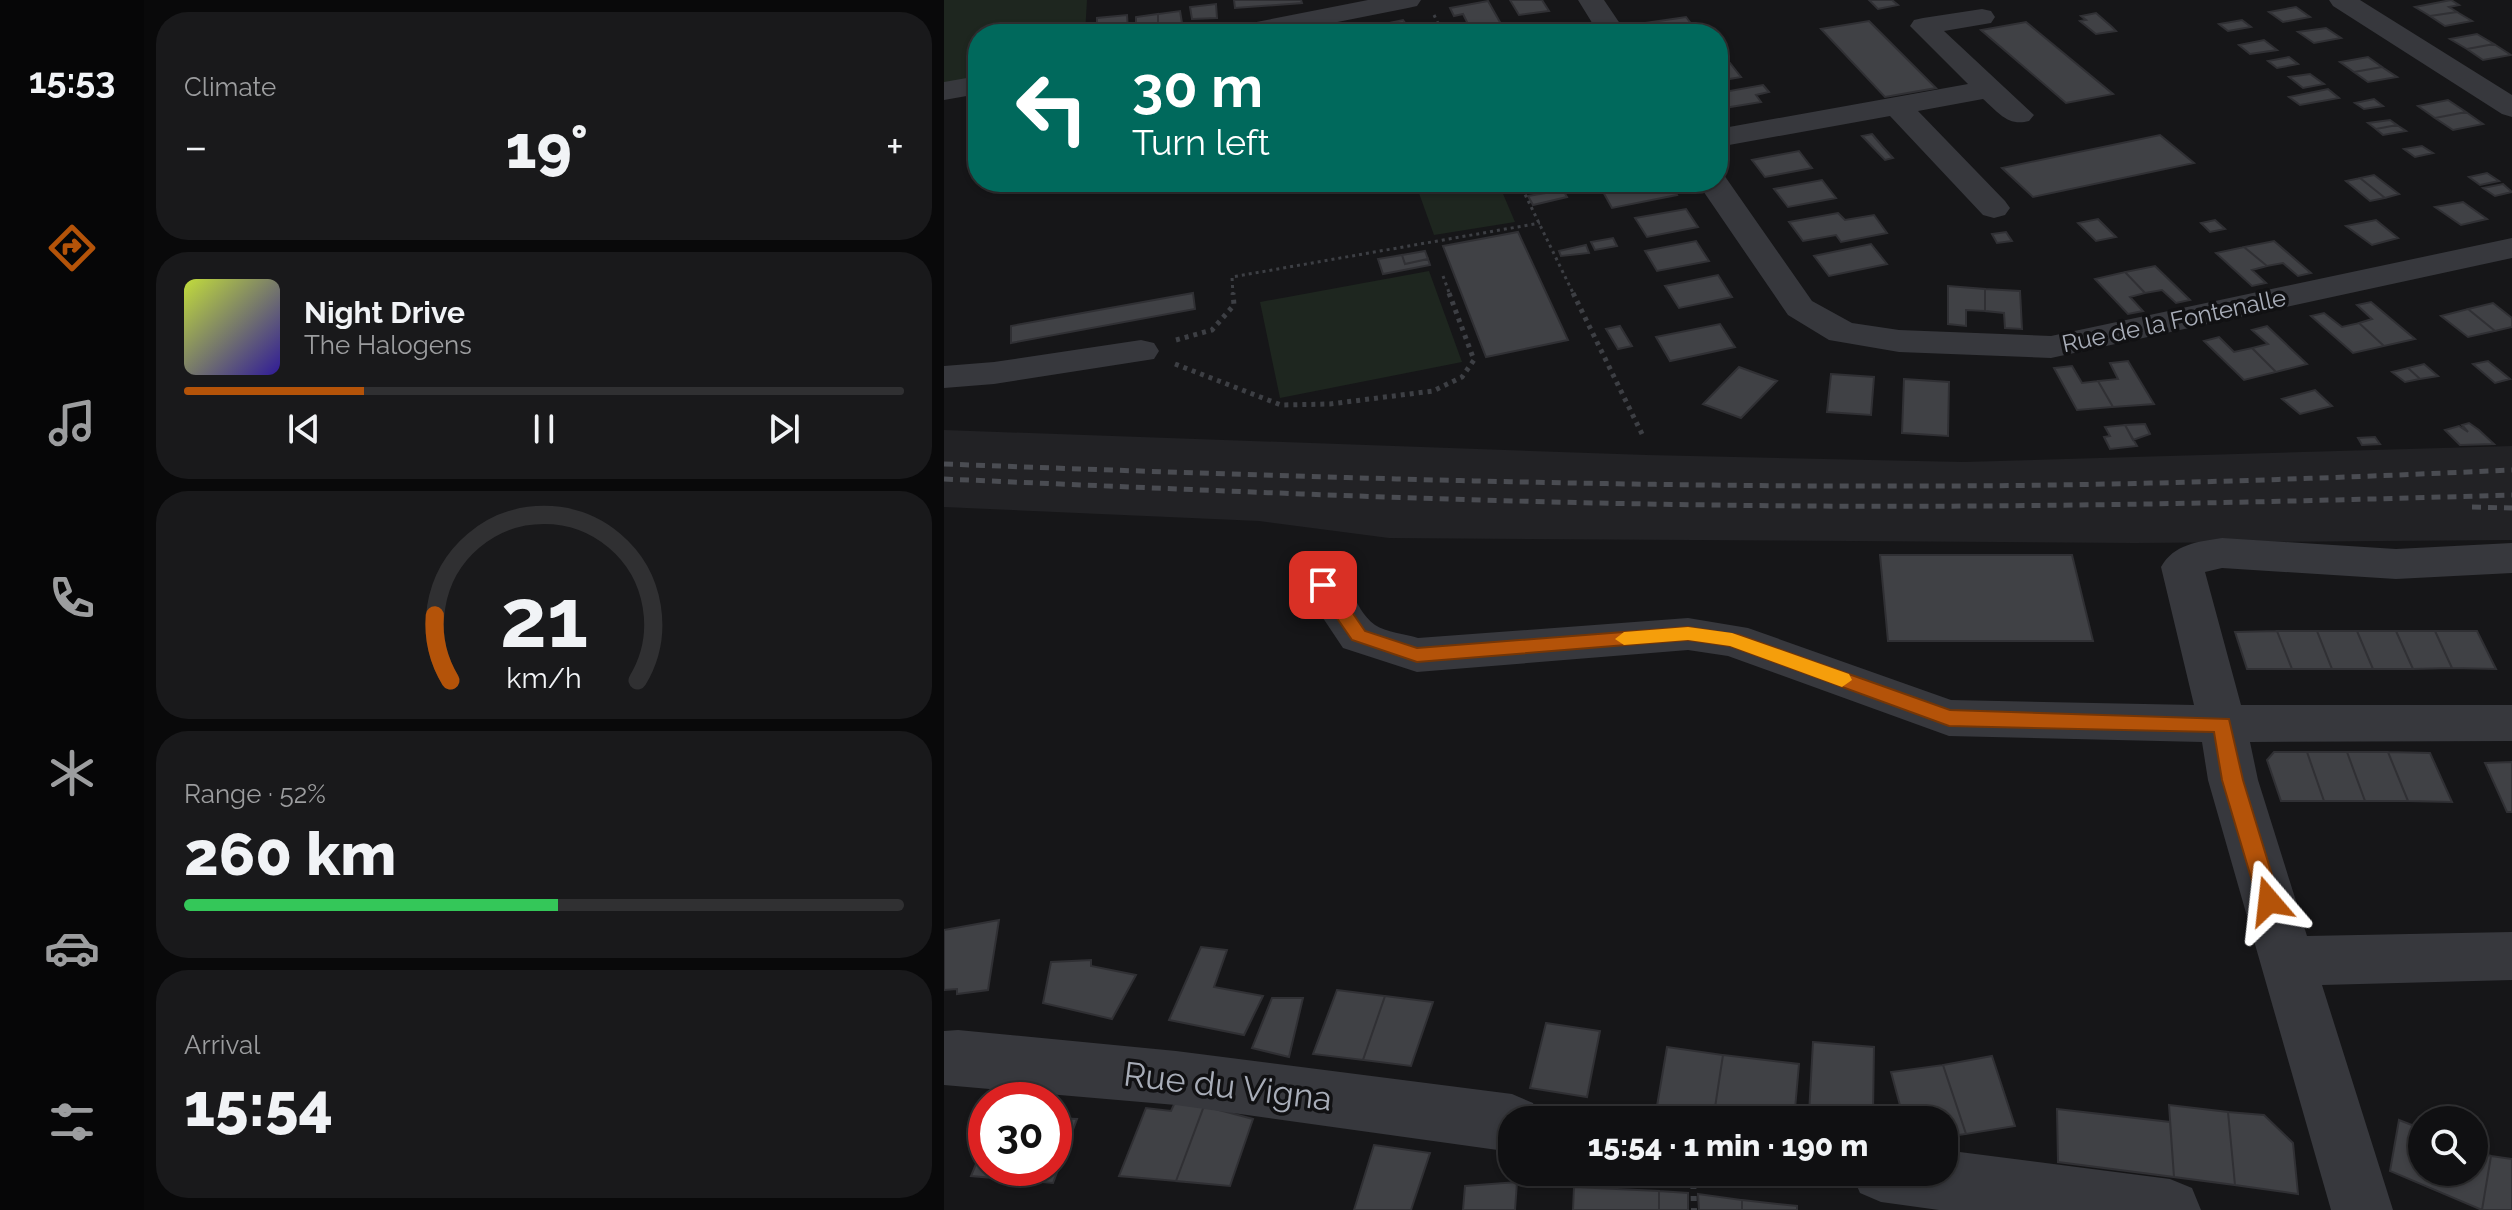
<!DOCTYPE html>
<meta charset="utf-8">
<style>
:root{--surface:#101012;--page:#19191b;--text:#f1f3f6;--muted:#9c9d9f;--line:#303032;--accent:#b45309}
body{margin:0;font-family:Raleway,sans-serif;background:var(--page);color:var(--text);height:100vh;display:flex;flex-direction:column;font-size:30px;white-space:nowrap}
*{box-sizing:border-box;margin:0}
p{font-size:26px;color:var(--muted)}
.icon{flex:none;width:44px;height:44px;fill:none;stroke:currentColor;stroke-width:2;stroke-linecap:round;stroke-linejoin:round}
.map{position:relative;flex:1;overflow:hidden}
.drawer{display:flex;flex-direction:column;gap:12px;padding:12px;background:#09090a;width:800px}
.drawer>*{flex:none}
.banner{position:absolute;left:24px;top:24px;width:760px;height:168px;border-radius:32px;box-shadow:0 2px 6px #0004,0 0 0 2px var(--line);background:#00695c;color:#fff;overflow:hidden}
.controls{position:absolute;left:1464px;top:1106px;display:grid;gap:16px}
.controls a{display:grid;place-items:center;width:80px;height:80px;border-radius:50%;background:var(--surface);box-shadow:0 2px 6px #0004,0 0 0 2px var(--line);font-size:40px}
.speed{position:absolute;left:24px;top:1082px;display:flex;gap:16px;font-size:40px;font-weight:700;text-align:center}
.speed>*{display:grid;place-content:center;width:104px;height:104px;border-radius:50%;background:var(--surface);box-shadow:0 2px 6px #0004,0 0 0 2px var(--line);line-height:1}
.speed .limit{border:12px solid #d22;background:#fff;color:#111}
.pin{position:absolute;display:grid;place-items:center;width:68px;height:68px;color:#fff;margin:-34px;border-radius:16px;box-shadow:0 4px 12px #0006}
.me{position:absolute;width:88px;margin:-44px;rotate:343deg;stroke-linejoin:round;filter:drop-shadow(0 0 6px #0008)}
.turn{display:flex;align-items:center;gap:28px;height:168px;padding:0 32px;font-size:36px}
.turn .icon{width:104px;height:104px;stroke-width:2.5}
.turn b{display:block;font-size:56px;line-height:68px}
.big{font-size:60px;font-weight:800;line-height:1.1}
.drawer .card{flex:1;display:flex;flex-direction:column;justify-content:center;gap:12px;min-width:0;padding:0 28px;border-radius:32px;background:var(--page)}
.drawer .dial{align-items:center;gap:0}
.dial svg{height:208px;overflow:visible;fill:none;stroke:var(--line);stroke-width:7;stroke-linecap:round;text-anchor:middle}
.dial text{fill:var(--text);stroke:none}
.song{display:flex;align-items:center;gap:24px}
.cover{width:96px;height:96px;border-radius:12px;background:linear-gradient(135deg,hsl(70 70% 55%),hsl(250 70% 35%))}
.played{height:8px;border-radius:4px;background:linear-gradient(90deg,var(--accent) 25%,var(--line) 25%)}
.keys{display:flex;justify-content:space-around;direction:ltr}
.heat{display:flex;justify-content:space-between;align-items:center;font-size:44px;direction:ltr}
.charge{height:12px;border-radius:6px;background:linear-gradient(90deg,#34c759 52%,var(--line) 0)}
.trip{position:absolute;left:554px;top:1106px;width:460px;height:80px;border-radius:32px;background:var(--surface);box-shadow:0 2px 6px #0004,0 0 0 2px var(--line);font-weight:800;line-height:80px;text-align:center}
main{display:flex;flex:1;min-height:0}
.dock{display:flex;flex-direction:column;width:144px;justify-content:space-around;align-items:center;background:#060607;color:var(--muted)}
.dock .icon{width:56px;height:56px}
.dock .selected{color:var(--accent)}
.dock b{font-size:36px;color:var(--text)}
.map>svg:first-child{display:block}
.built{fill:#222225}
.green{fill:#1e261f}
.building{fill:#404145;stroke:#303034;stroke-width:2}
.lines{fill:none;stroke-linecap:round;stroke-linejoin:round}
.path-far2{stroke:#3d3f44;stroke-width:3;stroke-dasharray:3 4;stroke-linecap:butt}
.path-far1{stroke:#3d3f44;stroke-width:5;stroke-dasharray:4 5;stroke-linecap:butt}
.path{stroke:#3d3f44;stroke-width:6;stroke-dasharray:5 7;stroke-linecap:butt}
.minor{fill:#37383d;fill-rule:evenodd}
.rail{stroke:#4a4c52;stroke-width:5;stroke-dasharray:9 7;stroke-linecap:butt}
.route{fill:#b45309;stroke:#753606;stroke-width:2}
.slow{fill:#f59e0b}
.labels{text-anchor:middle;stroke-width:7;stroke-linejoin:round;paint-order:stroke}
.far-street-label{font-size:24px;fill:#a8adb8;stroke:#111113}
.near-street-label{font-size:34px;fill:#a8adb8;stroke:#111113}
</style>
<main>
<nav class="dock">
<b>15:53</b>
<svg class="icon selected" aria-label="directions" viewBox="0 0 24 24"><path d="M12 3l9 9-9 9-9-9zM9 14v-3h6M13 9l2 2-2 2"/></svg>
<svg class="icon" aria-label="music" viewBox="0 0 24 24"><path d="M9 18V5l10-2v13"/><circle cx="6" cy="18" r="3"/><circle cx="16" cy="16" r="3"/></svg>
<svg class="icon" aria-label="phone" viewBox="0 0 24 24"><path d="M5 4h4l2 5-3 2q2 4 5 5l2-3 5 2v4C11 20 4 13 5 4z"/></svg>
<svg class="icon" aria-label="climate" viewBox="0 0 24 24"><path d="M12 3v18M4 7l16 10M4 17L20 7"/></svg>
<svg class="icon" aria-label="car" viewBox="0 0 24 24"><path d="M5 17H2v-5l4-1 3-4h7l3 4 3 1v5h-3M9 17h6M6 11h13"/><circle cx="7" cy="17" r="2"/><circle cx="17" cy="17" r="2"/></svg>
<svg class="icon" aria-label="filters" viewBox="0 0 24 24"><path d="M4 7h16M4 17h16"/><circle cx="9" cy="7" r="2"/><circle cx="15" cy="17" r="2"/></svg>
</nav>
<section class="drawer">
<div class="card"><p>Climate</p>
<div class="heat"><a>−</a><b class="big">19°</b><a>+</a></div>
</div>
<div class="card">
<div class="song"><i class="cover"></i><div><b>Night Drive</b><p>The Halogens</p></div></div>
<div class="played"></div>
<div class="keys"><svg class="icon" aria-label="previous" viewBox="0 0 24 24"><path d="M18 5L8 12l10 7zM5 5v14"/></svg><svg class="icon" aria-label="pause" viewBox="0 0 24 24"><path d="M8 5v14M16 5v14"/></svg><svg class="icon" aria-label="next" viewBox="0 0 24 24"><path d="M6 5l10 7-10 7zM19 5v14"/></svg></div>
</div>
<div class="card dial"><svg viewBox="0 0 100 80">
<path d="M14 69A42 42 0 1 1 86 69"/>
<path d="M14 69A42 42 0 0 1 8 44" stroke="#b45309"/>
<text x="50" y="56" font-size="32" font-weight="700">21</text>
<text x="50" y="72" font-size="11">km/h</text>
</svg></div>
<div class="card"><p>Range · 52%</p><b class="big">260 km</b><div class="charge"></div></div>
<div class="card"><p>Arrival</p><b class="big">15:54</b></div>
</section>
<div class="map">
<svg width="1568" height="1210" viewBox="0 0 1568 1210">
<rect width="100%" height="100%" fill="#161618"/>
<path class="built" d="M0,430L703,455L1020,462L1568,446V540L1191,543L445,538L315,521L0,507Z"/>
<path class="green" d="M0,0H143L141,34H34V85L0,91Z
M471,182H554L571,222L490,235Z
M485,271L518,362L336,398L316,302Z"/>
<path class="building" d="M290,0H357L358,3L291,8Z
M566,0H598L605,11L575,15Z
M925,0H948L954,5L934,9Z
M1507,0L1515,5L1505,7L1513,12L1486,16L1471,7Z
M544,1L557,24L526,28L519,14L510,16L506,8Z
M272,4L273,18L248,19L246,7Z
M1352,7L1366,17L1339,22L1325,12Z
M236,11L238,23L214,26V14Z
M1513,12L1528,21L1501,26L1486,16Z
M1152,13L1168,27L1172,31L1152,34L1136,21L1142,20L1137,16Z
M214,14V26L192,29V17Z
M183,15L184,30L153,32V18Z
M742,17L752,30L709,34L701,23Z
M459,20L469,34H421L417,29Z
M1298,20L1307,27L1284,31L1275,24Z
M925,21L992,88L941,97L877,29Z
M1082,22L1169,94L1122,103L1037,30Z
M1382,28L1397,38L1370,43L1354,32Z
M1533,34L1550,44L1523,49L1506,39Z
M1320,40L1333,50L1306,54L1295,45Z
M1550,44L1567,55L1539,60L1523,49Z
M1345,57L1354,64L1333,68L1324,61Z
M1424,57L1438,67L1410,72L1396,62Z
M786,63L797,77L774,81V65Z
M1438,67L1453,77L1424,82L1410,72Z
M1366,74L1380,84L1359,88L1345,77Z
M819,85L825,92L812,95L817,102L774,109V93Z
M1384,89L1395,98L1356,105L1345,97Z
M1430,99L1439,106L1420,109L1411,103Z
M1504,100L1522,112L1491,118L1474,106Z
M34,106V133H32L25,108Z
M1522,112L1539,124L1509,130L1491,118Z
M1446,120L1453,125L1432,129L1424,123Z
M1453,125L1462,131L1439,135L1432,129Z
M928,134L939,147L949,158L941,160L918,136Z
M1216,135L1250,163L1089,197L1058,168Z
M1478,146L1489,153L1471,157L1460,149Z
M855,151L868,168L821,177L808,160Z
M1543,173L1555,181L1536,185L1525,177Z
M1430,175L1455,194L1441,198L1416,178Z
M1416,178L1441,198L1426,201L1402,181Z
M878,180L892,198L844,207L830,189Z
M699,182H725L733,195L668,208L658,190Z
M1559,184L1568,192L1551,196L1539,188Z
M619,190L623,197L589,205L584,196Z
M1519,202L1543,219L1517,225L1491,207Z
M742,209L754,227L703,237L691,218Z
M894,213L901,220L930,215L943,233L897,242L892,235L859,241L845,222Z
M1154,219L1172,237L1152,241L1134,223Z
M1271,220L1281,229L1266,232L1257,223Z
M1432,220L1454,238L1428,245L1402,226Z
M574,232L624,340L542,357L499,246Z
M1062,232L1068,241L1053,243L1048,234Z
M669,238L673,246L651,250L647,242Z
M752,241L765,261L713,271L701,251Z
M1330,241L1367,273L1354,276L1339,263L1323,266L1300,247Z
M927,244L943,264L885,276L870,256Z
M642,245L645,253L617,256L615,251Z
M1300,247L1323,266L1308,270L1322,283L1308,286L1272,253Z
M481,251L484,259L461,264L458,255Z
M458,255L461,264L484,259L486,265L439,274L434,259Z
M1211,266L1246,300L1232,303L1218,290L1201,293L1181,272Z
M1181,272L1201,293L1186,297L1199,311L1184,314L1151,279Z
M774,275L788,297L735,308L721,286Z
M1004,286L1041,289V311L1022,310V326L1004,324Z
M1041,289L1076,291L1078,329L1061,328L1060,313L1041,311Z
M249,293L251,309L67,343V326Z
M1427,302L1471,339L1440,346L1415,323L1428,319L1413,305Z
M1549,303L1568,318V327L1551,331L1524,309Z
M1524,309L1551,331L1524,337L1497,316Z
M1380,313L1398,327L1415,323L1440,346L1409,353L1367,316Z
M776,324L791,347L726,361L712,337Z
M676,326L688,346L674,349L662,329Z
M1323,326L1363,364L1332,372L1308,348L1324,344L1308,330Z
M1275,337L1290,352L1308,348L1332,372L1300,380L1260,341Z
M1184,361L1210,404L1169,407L1154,381L1174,379L1166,363Z
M1544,361L1566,379L1551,383L1529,364Z
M1480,364L1494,376L1476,379L1464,368Z
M1128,366L1138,383L1154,381L1169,407L1133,410L1110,368Z
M795,367L833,381L797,418L759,404Z
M1464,368L1476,379L1461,382L1448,372Z
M887,374L930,377L927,415L883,412Z
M960,379L1005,382L1004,436L958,433Z
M1371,390L1388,406L1356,414L1338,399Z
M1525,423L1535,430L1550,444L1516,445L1501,430L1515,426L1524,432L1518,425Z
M1201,424L1206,434L1189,440L1181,425Z
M1181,425L1193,446L1166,449L1160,437L1166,436L1161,427Z
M1431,437L1436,444L1418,445L1414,438Z
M936,555H1128L1149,641H944Z
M1333,631L1348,669H1303L1291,632Z
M1333,631H1373L1388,669H1348Z
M1373,631H1413L1429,669H1388Z
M1413,631H1452L1469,669H1429Z
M1452,631H1491L1508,668L1469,669Z
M1491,631H1533L1552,669L1508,668Z
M1330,752H1363L1380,801H1337L1323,760Z
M1363,752H1403L1421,801H1380Z
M1403,752H1444L1464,801H1421Z
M1444,752L1486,753L1508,802L1464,801Z
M1568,762V812H1563L1541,763Z
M55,920L44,990L13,994V989L0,990V930Z
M257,947L283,950L270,987L319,996L300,1035L225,1020Z
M147,960V966L192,975L168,1019L99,1003L107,962Z
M393,990L441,996L419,1060L369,1054Z
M441,996L489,1002L467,1066L419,1060Z
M328,998H359L345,1057L308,1048Z
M602,1023L656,1031L643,1097L586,1088Z
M869,1042L930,1047L929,1112L907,1111L906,1120L865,1114Z
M723,1047L779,1055L770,1114L713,1106Z
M779,1055L855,1064L850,1120H811L770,1114Z
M1048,1056L1071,1126L1022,1134L999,1065Z
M999,1065L1022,1134L1000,1137V1120H960L947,1072Z
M232,1100L260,1106L232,1181L175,1176L202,1108L227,1111Z
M1225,1105L1284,1112L1291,1185L1230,1177Z
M260,1106L309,1119L286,1186L232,1181Z
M1113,1109L1226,1122L1230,1177L1114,1162Z
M1284,1112L1320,1115L1349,1143L1354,1194L1291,1185Z
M110,1118L133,1119L109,1183L27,1176L42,1140V1168H110Z
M1455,1120L1478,1129V1172H1530V1150L1547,1156L1538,1210L1446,1171Z
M430,1145L486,1153L467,1210H410Z
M1547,1156L1568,1159V1210H1538Z
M573,1182L571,1210H519L521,1186Z
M630,1187L715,1191V1210H629Z
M715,1191L744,1193V1210H715Z
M754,1194L798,1200V1210H755Z
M798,1200L853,1206V1210H798Z"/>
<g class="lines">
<path class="path-far2" d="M490,15L499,34
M575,182L630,295
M499,276L506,295
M289,295L288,277L596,223"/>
<path class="path-far1" d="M629,293L699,436
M232,340L268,330L290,305L289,293
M231,364L337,405L386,404L489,391L518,377L530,360L505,293"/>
<path class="path" d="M749,1172L750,1210"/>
<path class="minor" d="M424,0H477L473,6L464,8L333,34H278L282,28L292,26Z
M634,0H660L683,34H655Z
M1385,0H1416L1568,95V117L1558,114L1389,6Z
M1038,9L1047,11L1051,17L1047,23L1000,31L1090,115L1085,121C1064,127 1054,112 1039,99L974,111L1061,201L1066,208L1061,215L1050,218L1039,215L946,116L774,147V129L1024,84L966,26L970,20L979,18Z
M34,76V94L0,100V82Z
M774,174L780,175L868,301L908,323L955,330L1107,336L1568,238V258L1107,358L955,352L885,340L844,315L753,182H774Z
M197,340L210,343L215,351L210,359L50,384L0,388V366L50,362Z
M1278,538L1452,549L1568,543V573L1452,579L1278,568L1261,572L1297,705H1568V741L1306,742L1314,780L1363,936L1568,932V980L1378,985L1449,1210H1387L1264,780L1258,742L1005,736L784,656L744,650L473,672L399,648L357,585L364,574C410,560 403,605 431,625C442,632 461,634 474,638L744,618L804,628L1007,700L1250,705L1217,567C1230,544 1253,542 1278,538Z
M14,1030L232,1051L568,1094L589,1103L596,1120H568V1152L232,1105L0,1085V1031Z
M1000,1150L1226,1179L1248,1188L1257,1210H995L937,1202L916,1193L907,1172H1000Z"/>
<path class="rail" d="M0,464C326,476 651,487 977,486C1174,486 1371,479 1568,470
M0,479C257,490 515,502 772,505C1037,509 1303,503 1568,495
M1528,507L1568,508"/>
</g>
<path class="route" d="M379,578L386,580L421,631L473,648L744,627L795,635L1006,710L1285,719L1299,780L1336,901L1333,907L1325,910L1317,907L1314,901L1278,780L1270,732L1005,726L786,646L744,640L473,662L408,640L370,585Z"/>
<path class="slow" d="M744,627L788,633L905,674L908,680L898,687L786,646L744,640L680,645L671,639L680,632Z"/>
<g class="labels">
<g class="far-street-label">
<text transform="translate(1230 321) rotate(-12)" y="8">Rue de la Fontenalle</text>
</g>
<g class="near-street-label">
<text transform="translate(284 1086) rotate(7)" y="12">Rue du Vigna</text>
</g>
</g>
</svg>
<div class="controls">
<a><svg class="icon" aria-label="search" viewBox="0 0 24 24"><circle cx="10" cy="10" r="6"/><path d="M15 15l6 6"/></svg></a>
</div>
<div class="speed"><div class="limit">30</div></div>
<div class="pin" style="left:379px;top:585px;background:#d93025"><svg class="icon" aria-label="arrive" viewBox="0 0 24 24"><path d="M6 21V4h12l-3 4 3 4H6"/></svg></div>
<svg class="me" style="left:1325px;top:901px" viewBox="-20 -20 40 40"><path d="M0-17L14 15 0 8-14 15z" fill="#b45309" stroke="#fff" stroke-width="4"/></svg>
<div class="trip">15:54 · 1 min · 190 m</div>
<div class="banner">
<div class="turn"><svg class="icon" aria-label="left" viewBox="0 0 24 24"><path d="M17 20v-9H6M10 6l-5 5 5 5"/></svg><div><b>30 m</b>Turn left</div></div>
</div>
</div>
</main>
